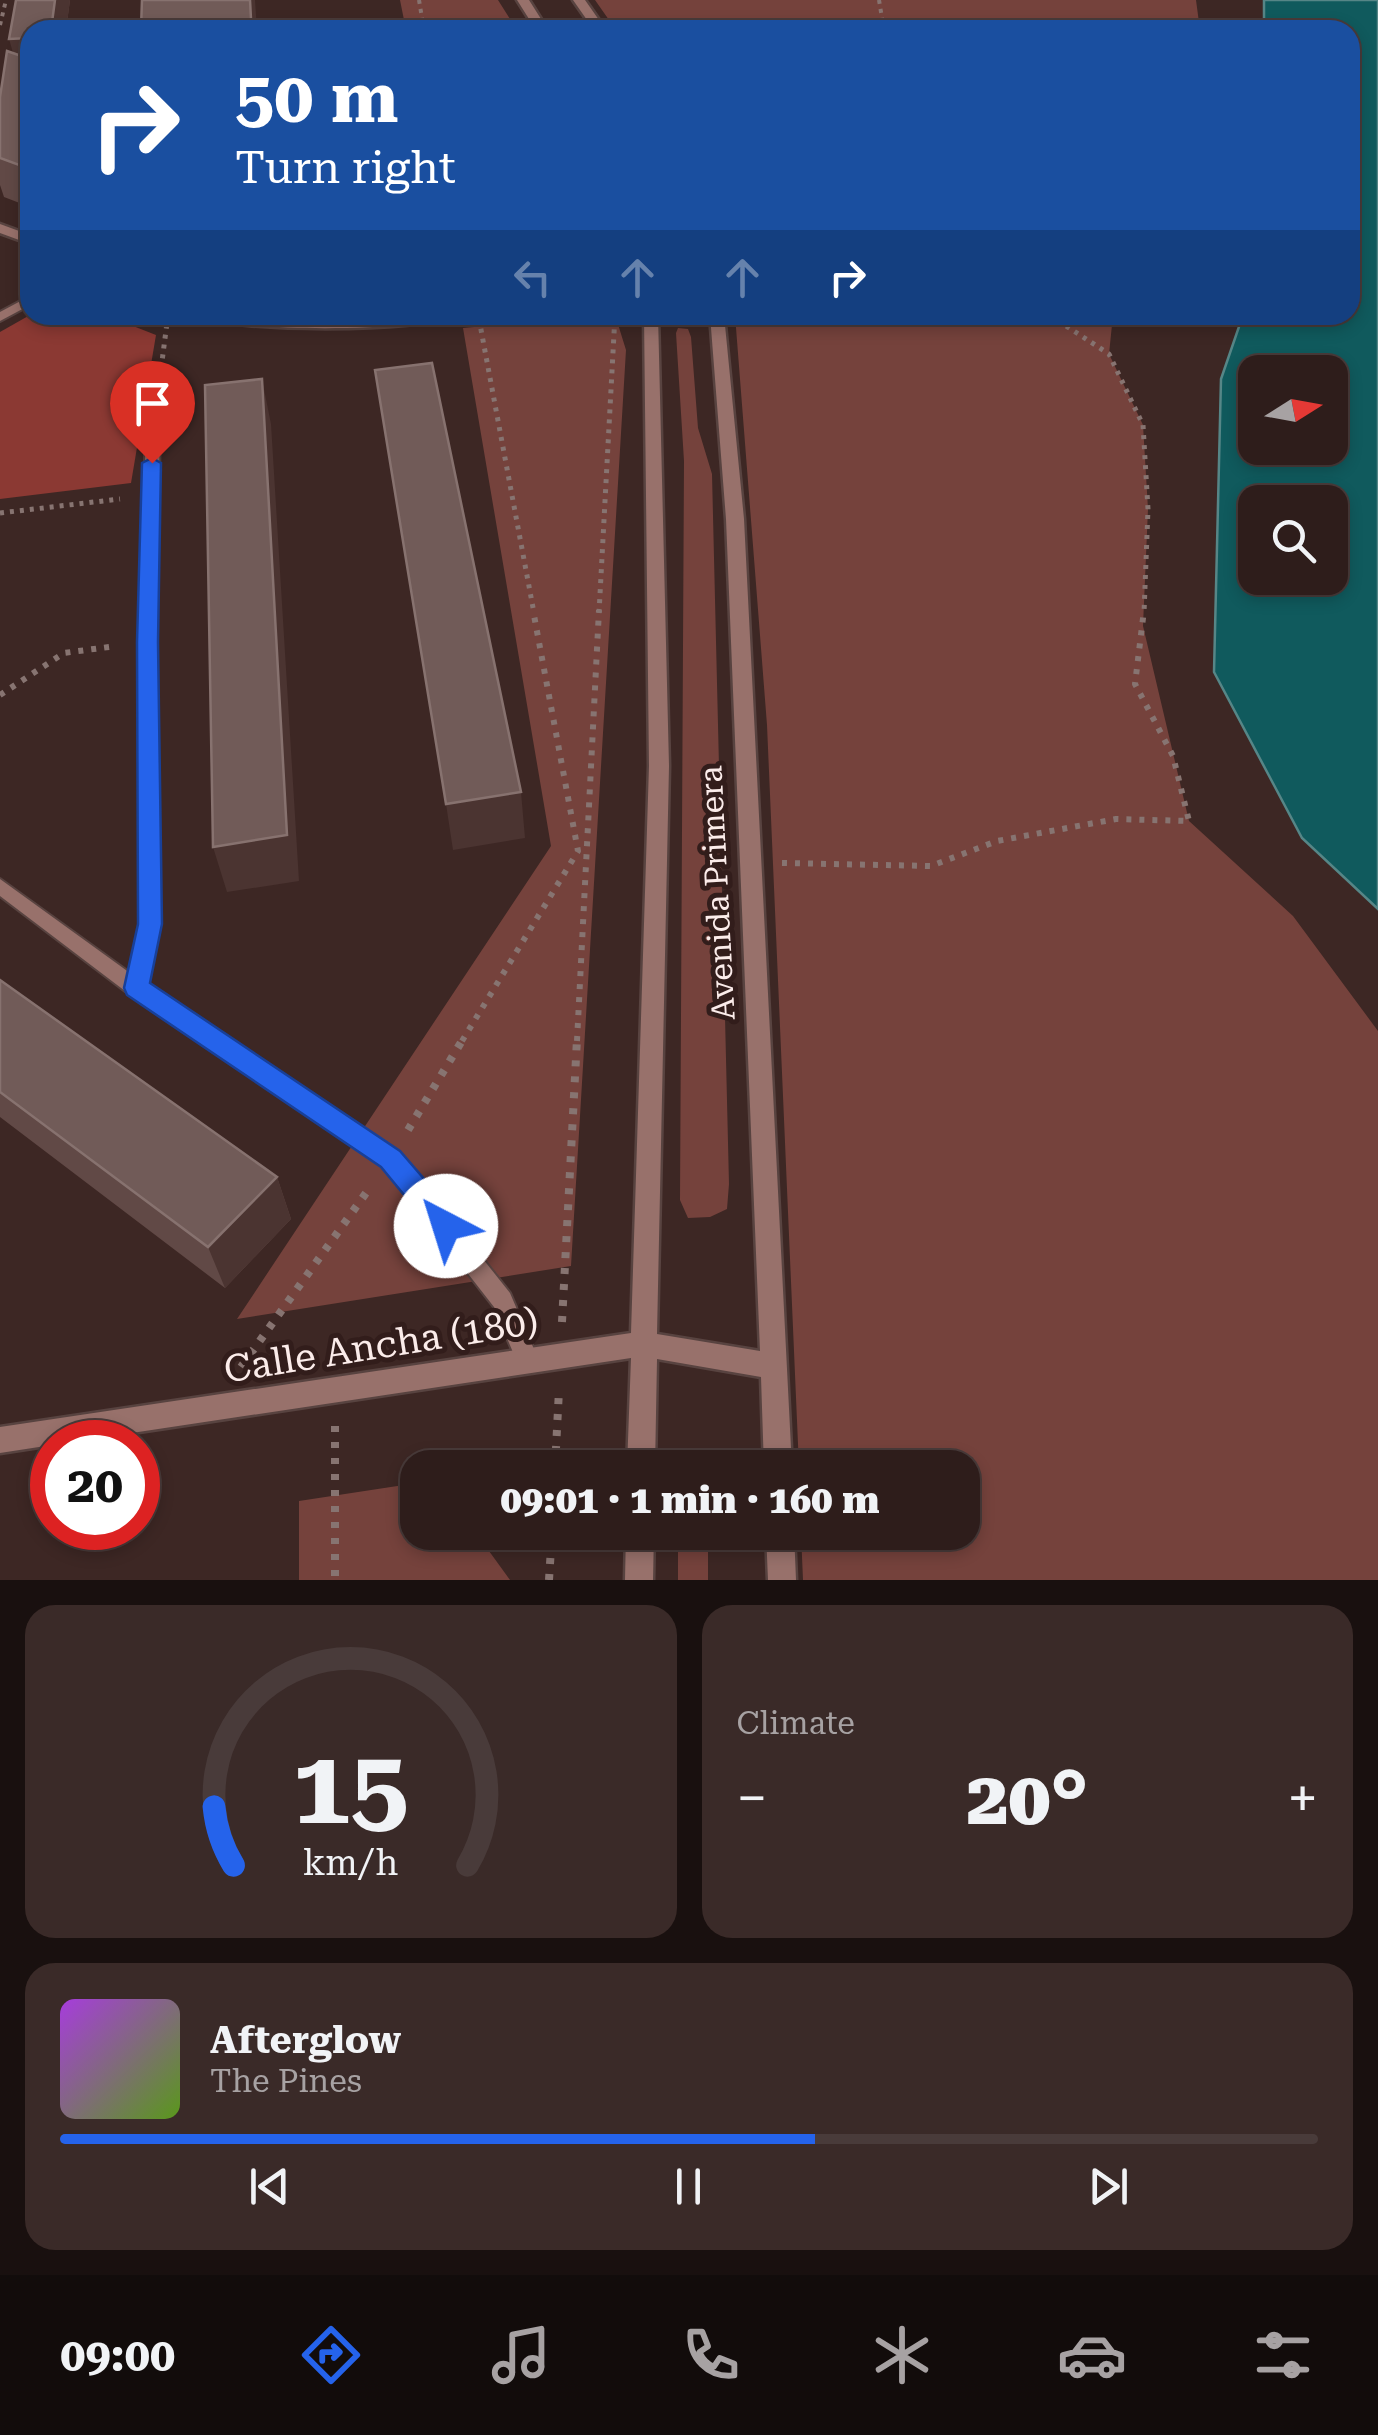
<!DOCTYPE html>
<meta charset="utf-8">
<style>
:root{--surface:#2e1d1b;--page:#3a2a28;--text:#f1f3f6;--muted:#a7a2a3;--line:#493b3a;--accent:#2563eb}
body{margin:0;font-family:"Roboto Serif",serif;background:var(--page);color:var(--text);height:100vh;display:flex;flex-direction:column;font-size:38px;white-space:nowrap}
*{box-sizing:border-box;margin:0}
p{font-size:32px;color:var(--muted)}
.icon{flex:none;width:55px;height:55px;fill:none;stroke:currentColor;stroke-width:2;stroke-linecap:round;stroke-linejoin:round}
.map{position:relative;height:1580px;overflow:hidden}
.drawer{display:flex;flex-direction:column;gap:25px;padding:25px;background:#19100f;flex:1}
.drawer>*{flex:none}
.hud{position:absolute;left:20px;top:20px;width:1340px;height:305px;border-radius:30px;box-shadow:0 5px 15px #0003,0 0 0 2px var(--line);background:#1a4fa0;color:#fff;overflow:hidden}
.needle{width:65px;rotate:79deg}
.buttons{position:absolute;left:1238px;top:355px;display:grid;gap:20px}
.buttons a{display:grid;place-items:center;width:110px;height:110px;border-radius:20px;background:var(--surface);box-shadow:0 5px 15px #0003,0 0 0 2px var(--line);font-size:50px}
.speed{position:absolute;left:30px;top:1420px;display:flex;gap:20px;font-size:50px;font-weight:700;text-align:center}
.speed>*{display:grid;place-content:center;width:130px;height:130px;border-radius:50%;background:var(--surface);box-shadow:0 5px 15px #0003,0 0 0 2px var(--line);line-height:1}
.speed .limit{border:15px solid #d22;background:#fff;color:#111}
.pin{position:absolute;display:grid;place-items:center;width:85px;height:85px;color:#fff;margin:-102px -42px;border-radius:50% 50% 50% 0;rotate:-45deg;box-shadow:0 0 10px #0007}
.pin .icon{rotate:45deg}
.me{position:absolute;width:110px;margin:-55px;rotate:320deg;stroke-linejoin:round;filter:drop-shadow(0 0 8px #0008)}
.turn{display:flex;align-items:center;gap:35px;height:210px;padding:0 50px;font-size:45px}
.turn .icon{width:130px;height:130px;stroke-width:2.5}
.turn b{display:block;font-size:70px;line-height:85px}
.lanes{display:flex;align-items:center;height:95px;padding:0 50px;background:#0003;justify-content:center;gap:50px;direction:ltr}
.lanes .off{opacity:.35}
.big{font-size:75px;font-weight:800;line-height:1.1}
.drawer .widget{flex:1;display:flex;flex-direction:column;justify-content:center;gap:15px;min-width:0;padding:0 35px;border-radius:30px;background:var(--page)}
.drawer .dial{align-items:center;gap:0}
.dial svg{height:260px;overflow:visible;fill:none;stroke:var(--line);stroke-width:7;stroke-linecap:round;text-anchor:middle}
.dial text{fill:var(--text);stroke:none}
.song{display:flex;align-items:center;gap:30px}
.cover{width:120px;height:120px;border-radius:15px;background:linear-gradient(135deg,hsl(280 70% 55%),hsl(90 70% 35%))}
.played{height:10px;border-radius:5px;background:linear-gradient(90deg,var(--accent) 60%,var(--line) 60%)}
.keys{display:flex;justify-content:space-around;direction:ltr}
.heat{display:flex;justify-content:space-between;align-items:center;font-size:55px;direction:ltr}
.drawer .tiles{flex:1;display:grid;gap:25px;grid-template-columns:1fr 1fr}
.widget:last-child{grid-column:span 2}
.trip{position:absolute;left:400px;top:1450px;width:580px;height:100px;border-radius:30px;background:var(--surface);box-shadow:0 5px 15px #0003,0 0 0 2px var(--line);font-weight:800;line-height:100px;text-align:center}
.dock{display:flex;height:160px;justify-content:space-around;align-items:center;background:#120c0b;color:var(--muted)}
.dock .icon{width:70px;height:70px}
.dock .current{color:var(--accent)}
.dock b{font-size:45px;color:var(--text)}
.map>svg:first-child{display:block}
.green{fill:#75423c}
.forest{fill:#8b3933}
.water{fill:#105a5d;stroke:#568687;stroke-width:2.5;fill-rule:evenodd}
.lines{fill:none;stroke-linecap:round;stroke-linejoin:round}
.service-casing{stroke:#584340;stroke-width:4}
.minor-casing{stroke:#584340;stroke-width:5}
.tertiary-casing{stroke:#584340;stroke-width:5}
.path-far3{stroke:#877471;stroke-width:4;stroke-dasharray:4 5;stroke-linecap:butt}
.path-far2{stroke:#877471;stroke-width:5;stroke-dasharray:4 6;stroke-linecap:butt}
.path-far1{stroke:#877471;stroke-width:6;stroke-dasharray:5 8;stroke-linecap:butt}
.path{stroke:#877471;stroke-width:8;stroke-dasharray:6 10;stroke-linecap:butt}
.service{fill:#98716b;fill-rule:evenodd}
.minor{fill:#98716b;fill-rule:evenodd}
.tertiary{fill:#98716b;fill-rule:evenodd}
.wall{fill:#614946}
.shaded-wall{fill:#4b3431}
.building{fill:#715b58;stroke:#87726f;stroke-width:2.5}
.route{fill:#2563eb;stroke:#184099;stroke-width:2.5}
.labels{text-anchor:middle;stroke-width:10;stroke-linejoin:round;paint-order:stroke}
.street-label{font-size:32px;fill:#fbecea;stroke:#321d1b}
.near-street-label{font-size:38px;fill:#fbecea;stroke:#321d1b}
</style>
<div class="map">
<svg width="1378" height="1580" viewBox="0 0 1378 1580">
<rect width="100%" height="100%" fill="#3d2724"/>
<path class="green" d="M400,0H498L517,30H406Z
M595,0H1196L1200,30H616Z
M604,315L617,321L626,350L571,1266L237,1319L551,846L463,328Z
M735,315H1113L1109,354L1143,425L1148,509L1143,626L1189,821L1293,916L1378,1031V1580H803L801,1533L962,1532V1468L799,1467L767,725Z
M678,328L688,329L691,337L698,428L712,474L729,1184L727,1209L710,1217L688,1218L680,1200L684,461L676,333Z
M417,1483L418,1532L476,1533L510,1580H299V1501Z
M678,1533H708V1580H678Z"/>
<path class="forest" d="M30,315H105L156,335L131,483L0,499V332Z"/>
<path class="water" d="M1264,0H1378V909L1302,838L1214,672L1221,379L1243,315H1350V30H1264ZM1255,372H1330V448H1255ZM1255,502H1330V578H1255Z"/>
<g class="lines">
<g class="service-casing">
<path id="service" d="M30,296V305L0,321V312Z
M153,427L160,431L155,642L159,924L146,985L398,1152L510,1293L539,1361L536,1369L528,1372L520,1369L494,1307L384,1166L129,994L0,896V879L130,973L141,924L139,642L146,431Z"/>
</g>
<g class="minor-casing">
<path id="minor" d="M0,224L30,235V244L0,233Z
M200,315L297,319L454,315C429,332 226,333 200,315Z"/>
</g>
<g class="tertiary-casing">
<path id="tertiary" d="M517,0H529L548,30H536Z
M573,0H585L606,30H594Z
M644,315H658L669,766L657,1334L760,1351L726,519L710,315H724L744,519L792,1468H764L761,1377L657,1359L655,1468H627L631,1358L72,1442H52V1445L0,1453V1427L631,1333L649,766Z
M626,1532H654L653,1580H625Z
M766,1532H794L796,1580H768Z"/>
</g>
<path class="path-far3" d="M419,0L424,30
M879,0L884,30
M0,25L6,0"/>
<path class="path-far2" d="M1018,315L1060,322L1109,354L1143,425L1148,509L1144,613
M479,319L534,613
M156,408L168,315
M0,513L120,499
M599,613L615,315"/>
<path class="path-far1" d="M0,695L64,653L116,646
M782,863L931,866L997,841L1116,819L1189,821L1173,756L1135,684L1144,610
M462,1041L578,851L533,610
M577,1041L599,610"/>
<path class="path" d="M408,1130L463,1039
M562,1322L577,1039
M241,1367L371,1186
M335,1426V1580
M555,1468L559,1390
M549,1580L552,1532"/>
<use href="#service" class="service"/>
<use href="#minor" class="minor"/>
<use href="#tertiary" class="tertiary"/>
</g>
<path class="wall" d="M16,0H70L66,30H30V207L4,197L0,185V97L13,53Z
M0,980L277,1177L291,1219L225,1288L0,1117Z"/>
<path class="shaded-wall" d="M55,0H70L66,30H51Z
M250,0H255L257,30H142L141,28Z
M30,38V79L21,80L9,39Z
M262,379L271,424L299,881L227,892L213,847Z
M521,792L525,838L453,850L446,804Z
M277,1177L291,1219L225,1288L208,1247Z"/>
<path class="building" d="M16,0H55L51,30H30V38L9,39Z
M142,0H250L251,19L141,28Z
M7,51L30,59V169L0,158V97Z
M432,363L521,792L446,804L375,370Z
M262,379L287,835L213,847L205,385Z
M0,980L277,1177L208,1247L0,1092Z"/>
<path class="route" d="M152,458L161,463L158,642L162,924L150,983L400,1151L456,1216L461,1226L456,1235L446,1238L437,1235L381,1167L127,995L124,988L138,924L137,642L142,463Z"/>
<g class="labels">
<g class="street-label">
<text transform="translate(717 893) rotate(-93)" y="11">Avenida Primera</text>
</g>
<g class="near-street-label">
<text transform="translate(381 1345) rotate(-9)" y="13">Calle Ancha (180)</text>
</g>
</g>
</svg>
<div class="buttons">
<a><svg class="needle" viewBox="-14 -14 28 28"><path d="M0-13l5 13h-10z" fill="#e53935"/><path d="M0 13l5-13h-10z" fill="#a7a2a3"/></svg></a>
<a><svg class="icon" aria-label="search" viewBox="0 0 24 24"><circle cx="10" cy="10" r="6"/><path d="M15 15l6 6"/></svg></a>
</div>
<div class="speed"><div class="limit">20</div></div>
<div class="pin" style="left:152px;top:463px;background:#d93025"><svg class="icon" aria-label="arrive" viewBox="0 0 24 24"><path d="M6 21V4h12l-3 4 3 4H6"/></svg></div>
<svg class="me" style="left:446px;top:1226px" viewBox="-20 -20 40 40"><circle r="19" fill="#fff"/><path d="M0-13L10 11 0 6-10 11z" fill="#2563eb"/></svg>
<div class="trip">09:01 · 1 min · 160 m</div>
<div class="hud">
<div class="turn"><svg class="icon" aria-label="right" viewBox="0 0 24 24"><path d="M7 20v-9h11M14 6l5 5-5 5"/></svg><div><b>50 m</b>Turn right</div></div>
<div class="lanes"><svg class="icon off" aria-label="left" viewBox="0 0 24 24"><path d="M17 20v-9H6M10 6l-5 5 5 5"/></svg><svg class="icon off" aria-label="ahead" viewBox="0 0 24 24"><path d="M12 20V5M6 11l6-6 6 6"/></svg><svg class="icon off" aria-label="ahead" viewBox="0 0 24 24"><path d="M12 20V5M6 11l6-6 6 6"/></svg><svg class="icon" aria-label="right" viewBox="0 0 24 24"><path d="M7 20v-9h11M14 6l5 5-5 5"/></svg></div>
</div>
</div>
<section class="drawer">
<div class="tiles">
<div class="widget dial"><svg viewBox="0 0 100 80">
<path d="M14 69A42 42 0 1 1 86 69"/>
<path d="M14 69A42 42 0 0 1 8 51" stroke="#2563eb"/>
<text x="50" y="56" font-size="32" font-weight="700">15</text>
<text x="50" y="72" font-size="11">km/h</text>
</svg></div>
<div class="widget"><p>Climate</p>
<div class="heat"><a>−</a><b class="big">20°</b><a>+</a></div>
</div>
<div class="widget">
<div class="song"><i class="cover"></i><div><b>Afterglow</b><p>The Pines</p></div></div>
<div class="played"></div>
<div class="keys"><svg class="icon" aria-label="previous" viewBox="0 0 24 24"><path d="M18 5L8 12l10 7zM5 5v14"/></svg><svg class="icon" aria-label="pause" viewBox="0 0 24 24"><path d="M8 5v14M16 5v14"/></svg><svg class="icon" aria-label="next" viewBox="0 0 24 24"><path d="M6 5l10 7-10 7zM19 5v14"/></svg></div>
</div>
</div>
</section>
<nav class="dock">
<b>09:00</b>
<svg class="icon current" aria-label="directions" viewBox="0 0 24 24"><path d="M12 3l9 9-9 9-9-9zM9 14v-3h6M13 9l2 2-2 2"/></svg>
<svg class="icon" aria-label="music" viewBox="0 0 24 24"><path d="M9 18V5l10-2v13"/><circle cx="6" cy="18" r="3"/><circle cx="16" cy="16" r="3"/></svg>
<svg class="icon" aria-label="phone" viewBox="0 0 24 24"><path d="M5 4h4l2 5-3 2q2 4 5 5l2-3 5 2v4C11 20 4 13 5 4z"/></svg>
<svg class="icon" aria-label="climate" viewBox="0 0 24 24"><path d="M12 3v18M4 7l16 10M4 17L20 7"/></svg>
<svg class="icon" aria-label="car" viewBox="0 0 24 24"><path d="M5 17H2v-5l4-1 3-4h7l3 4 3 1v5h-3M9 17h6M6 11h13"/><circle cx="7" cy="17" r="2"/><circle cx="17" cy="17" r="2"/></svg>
<svg class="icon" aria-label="filters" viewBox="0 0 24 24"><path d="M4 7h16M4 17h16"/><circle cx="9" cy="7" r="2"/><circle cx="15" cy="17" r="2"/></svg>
</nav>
